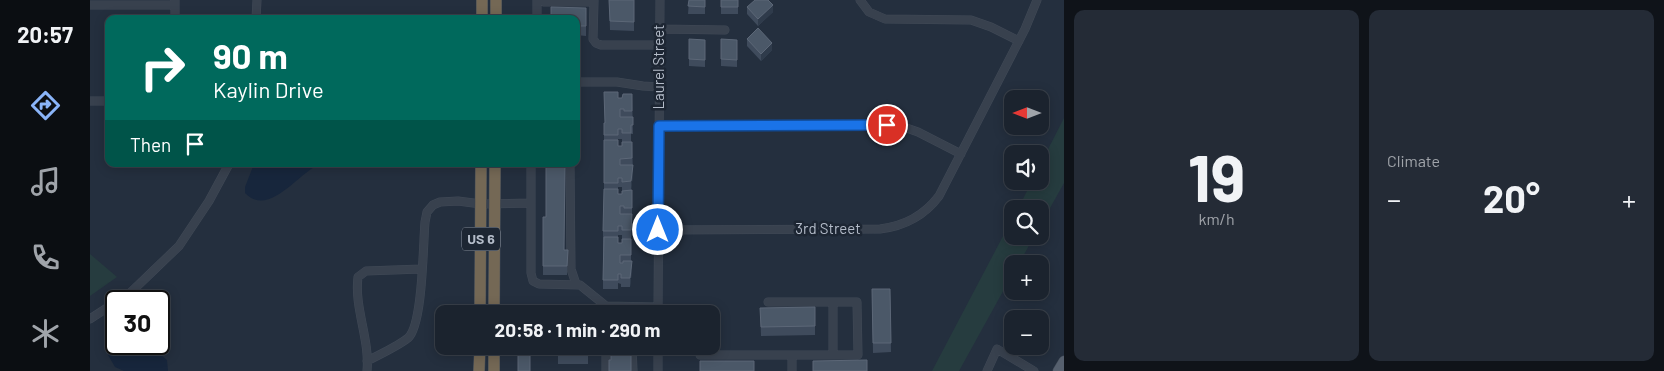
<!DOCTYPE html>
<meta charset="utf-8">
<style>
:root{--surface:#1b232e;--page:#242b36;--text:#f1f3f6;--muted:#a0a4aa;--line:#39404a;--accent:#8ab4f8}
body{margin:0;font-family:Barlow,sans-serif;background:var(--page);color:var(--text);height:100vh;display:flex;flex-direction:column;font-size:19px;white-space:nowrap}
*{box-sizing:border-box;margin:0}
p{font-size:16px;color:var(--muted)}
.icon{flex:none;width:28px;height:28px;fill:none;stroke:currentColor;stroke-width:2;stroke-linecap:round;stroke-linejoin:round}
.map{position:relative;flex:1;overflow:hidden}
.details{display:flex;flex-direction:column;gap:10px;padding:10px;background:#0f1319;width:600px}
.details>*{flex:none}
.top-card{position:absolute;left:15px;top:15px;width:475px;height:152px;border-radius:10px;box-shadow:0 2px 12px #0003,0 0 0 1px var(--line);background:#00695c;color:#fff;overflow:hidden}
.needle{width:32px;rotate:270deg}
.tools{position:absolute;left:914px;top:90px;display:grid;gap:10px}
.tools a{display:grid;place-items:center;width:45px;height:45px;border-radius:10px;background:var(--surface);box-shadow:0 2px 12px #0003,0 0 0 1px var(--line);font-size:25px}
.speed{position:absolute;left:15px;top:290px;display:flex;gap:10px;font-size:25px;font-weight:700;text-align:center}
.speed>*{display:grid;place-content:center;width:65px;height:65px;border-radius:50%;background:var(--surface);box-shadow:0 2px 12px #0003,0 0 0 1px var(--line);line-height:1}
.speed .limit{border:2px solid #111;border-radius:8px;background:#fff;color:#111}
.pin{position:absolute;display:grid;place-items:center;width:42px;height:42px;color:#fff;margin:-21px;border:2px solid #fff;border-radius:50%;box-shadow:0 1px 5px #0007}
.me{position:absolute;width:55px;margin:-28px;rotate:0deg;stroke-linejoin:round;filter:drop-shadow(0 0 4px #0008)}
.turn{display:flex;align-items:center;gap:18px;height:105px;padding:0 25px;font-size:22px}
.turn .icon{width:65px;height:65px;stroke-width:2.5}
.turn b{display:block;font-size:35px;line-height:42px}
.then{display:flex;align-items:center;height:48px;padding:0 25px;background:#0003;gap:10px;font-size:19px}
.big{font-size:38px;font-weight:700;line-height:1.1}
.details .card{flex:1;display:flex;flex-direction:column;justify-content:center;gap:8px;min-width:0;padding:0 18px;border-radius:10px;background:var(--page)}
.details .dial{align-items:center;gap:0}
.dial b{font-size:65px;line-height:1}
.heat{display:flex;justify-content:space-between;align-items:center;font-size:28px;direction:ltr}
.details .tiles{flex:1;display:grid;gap:10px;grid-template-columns:repeat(2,1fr)}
.trip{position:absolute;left:345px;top:305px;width:285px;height:50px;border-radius:10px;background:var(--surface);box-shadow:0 2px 12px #0003,0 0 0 1px var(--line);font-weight:700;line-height:50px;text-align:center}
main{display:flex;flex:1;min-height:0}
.menu{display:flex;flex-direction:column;width:90px;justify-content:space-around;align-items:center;background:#0b0e12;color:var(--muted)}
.menu .icon{width:35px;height:35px}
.menu .selected{color:var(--accent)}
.menu b{font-size:22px;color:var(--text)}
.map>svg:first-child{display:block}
.green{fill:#263c3f}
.water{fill:#17263c}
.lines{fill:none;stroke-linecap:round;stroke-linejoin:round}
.minor-casing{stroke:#414a57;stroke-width:9}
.major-casing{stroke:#414a57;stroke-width:11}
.highway-casing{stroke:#434c59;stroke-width:12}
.minor{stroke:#38414e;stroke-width:8}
.major{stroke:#56606e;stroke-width:10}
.highway{stroke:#746855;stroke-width:11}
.wall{fill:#3f4b5c;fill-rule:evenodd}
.shaded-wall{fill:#2f3b4b}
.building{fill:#4b5868;stroke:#5c6777}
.route-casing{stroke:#114b97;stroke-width:12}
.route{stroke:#1a73e8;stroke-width:9}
.labels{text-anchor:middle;stroke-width:5;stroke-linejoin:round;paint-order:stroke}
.shield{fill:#1d2633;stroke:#878f9c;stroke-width:1}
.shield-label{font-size:14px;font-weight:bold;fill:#b4bcc9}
.street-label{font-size:15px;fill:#b4bcc9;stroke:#1d2633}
</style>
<main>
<nav class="menu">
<b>20:57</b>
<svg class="icon selected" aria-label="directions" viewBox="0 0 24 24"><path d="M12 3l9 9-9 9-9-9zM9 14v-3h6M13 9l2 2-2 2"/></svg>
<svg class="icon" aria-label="music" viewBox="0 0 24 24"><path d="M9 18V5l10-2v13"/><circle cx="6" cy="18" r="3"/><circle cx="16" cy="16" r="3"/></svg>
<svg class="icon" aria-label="phone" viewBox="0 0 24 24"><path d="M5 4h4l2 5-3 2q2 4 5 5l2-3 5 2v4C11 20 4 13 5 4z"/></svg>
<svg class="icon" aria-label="climate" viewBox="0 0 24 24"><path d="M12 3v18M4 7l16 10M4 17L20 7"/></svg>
</nav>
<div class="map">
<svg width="974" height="371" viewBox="0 0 974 371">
<rect width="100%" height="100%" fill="#242f3e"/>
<path class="green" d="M974,118V183L950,226V209H928L942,181H950V165Z
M922,219V236H944L929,264H922V275L869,371H842Z
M0,254L27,277L0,296Z"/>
<path class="water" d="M164,164H230C208,173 179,218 155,193V187Z
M27,344C39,344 49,347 60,346L77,360L78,371H34L25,367L18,355L20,349Z"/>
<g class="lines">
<g class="minor-casing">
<path id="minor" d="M449,0L454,2H504V0
M770,0L779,12L795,19L881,20L901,27L929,41
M504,2L503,39L506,43L511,45H569
M0,5H85
M85,19V0
M166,19L167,0
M447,19V0
M570,29L635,30
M486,82H527L553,86L569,87
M0,101H19
M569,126L808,125L828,132L871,154
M441,164V273L443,281L449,284L490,285L516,306L568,307
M480,164L481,269L486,284
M569,230L790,229C815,226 834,216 849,196L935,29L947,0
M27,301L38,295L89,246L119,201L139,164
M678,302H743V355H702V371
M743,302H767L768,355H743
M568,314L570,0
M0,319L26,302
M542,346L543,371
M568,346V371
M610,355H702
M277,361C289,355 308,346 318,338C333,325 333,244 335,222L337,212L343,205L350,202L368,201L391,204L441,203
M277,371C280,339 264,308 268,277L276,271L331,269
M516,371V346
M897,371L907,349L944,371"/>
</g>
<g class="major-casing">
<path id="major" d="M968,371L974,361"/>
</g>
<g class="highway-casing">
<path id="highway" d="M392,19V0
M406,19V0
M390,314L391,164
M404,314L405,164
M389,371L390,346
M404,371V346"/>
</g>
<use href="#minor" class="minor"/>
<use href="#major" class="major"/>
<use href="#highway" class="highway"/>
</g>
<path class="wall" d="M519,0H544V31L520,30Z
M599,0H615V14H598Z
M631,0H648V14H631Z
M657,7L683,12L668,26L657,14Z
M496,8V36L486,35V19Z
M599,39L615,40V67L599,66Z
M631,39L647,40V67L631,66Z
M657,39L682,50L671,61L657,46Z
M514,92L528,98H532L542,94L543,134H541V142H542L543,174L541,190H542V223L541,239V261L542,270L540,287H531V284L528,283V289H513V231L514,189V123H515ZM528,139H532V146H528ZM528,187H532V194H528ZM528,235H532V243H528Z
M453,217L474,250H478L477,275H453Z
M782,289H800L801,352L783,353Z
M725,307V335L671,336L670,308Z
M468,346H498V364H468Z"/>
<path class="shaded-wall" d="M683,5V12L668,26V19Z
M682,43V50L671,61V54Z
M543,165V174L541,191V181Z
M542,214V223L541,239V230Z
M542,261V270L540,287V278Z"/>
<path class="building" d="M519,0H544V22L520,21Z
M599,0H615V7L598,6Z
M631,0H648V7H631Z
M665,0H678L683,5L668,19L657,7Z
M461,7L496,8V26H486V19H461Z
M668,28L682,43L671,54L657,39Z
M599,39L615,40V60L599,59Z
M631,39L647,40V60L631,59Z
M514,92H528V98H532L533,94H542V111H534V109H530V117H543V125H541V133H532V129H528V135H514V123H515Z
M514,140H528V146H532V142H542V158L530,159V165H543L541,181L532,182V178H528V183H514Z
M456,164H475L474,250H478L477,266H453V217H456Z
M514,189H528V194H532V191L542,190V208H534V206H530V214H542L541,230H532V226H528V231H513Z
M514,237H528V243H532V239H541V255H530V263H533V261H542L540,278H531V274H528V280H513Z
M782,289H800L801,343H783Z
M725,307V326L671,327L670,308Z
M468,346H498V355H468Z
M541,352V371H519V360H521V354Z
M428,354H440V371H428Z
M777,360V371H723V361Z
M610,361H664V371H610Z"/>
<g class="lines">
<g class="route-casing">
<path id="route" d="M568,230L569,126L797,125"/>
</g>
<use href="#route" class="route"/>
</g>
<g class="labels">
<rect class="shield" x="372" y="227.5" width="38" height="23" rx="4"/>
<g class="shield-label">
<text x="391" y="244">US 6</text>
</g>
<g class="street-label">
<text transform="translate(569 67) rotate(-90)" y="5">Laurel Street</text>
<text x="738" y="234">3rd Street</text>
</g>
</g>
</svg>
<div class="tools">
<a><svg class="needle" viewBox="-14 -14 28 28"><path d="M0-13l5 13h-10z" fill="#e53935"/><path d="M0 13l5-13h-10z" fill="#a0a4aa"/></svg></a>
<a><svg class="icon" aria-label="sound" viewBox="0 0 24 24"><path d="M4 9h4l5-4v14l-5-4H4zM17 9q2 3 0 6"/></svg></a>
<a><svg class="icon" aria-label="search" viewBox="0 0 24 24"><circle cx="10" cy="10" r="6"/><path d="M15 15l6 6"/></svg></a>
<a>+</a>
<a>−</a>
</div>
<div class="speed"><div class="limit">30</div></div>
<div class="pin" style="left:797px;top:125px;background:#d93025"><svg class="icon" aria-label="arrive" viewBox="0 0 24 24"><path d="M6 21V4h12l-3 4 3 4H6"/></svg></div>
<svg class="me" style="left:568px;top:230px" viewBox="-20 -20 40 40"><circle r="17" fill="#1a73e8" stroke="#fff" stroke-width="3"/><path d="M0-11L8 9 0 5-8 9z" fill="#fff"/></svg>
<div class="trip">20:58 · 1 min · 290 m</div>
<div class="top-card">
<div class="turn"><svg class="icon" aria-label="right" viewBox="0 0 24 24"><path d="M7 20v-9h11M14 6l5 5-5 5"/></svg><div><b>90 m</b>Kaylin Drive</div></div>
<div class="then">Then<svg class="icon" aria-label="arrive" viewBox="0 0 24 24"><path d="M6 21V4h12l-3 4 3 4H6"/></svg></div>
</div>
</div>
<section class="details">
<div class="tiles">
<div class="card dial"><b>19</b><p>km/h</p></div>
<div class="card"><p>Climate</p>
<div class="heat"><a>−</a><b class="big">20°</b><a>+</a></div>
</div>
</div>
</section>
</main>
